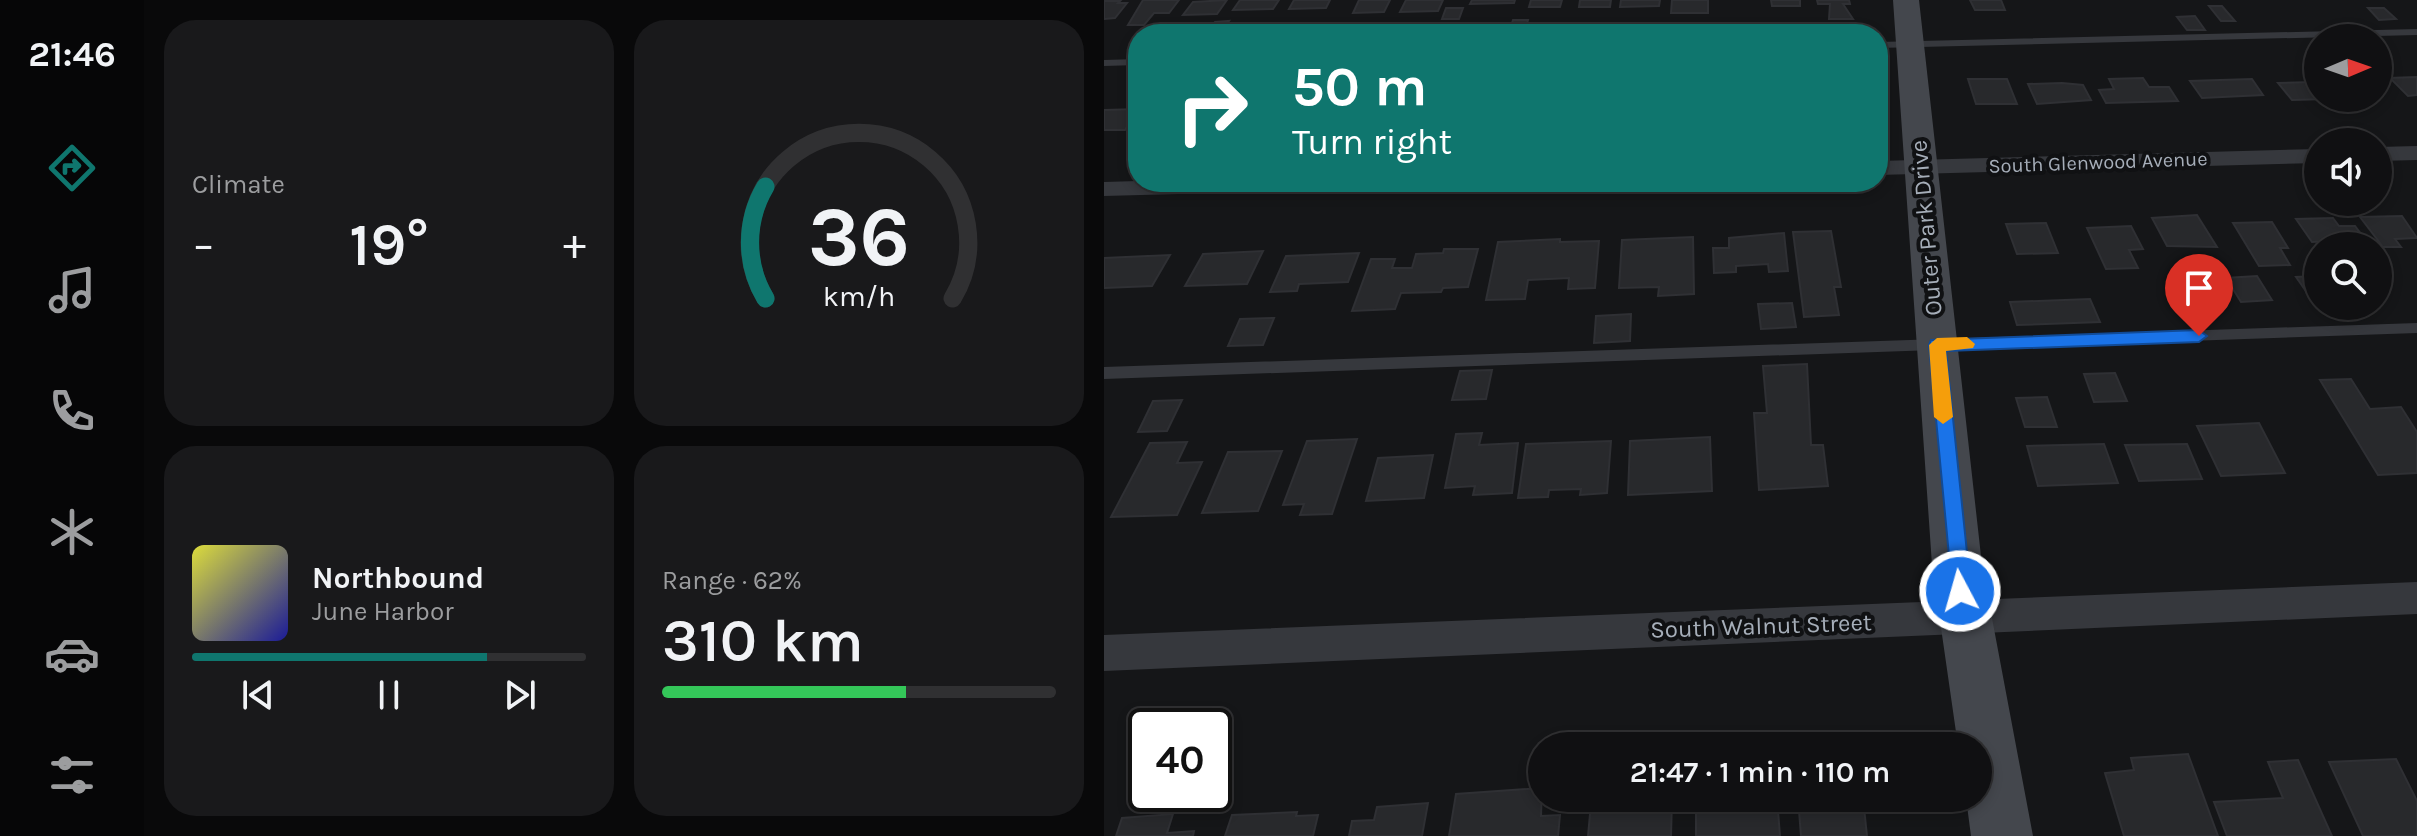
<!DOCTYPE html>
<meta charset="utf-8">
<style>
:root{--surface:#101012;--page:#19191b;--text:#f1f3f6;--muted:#9c9d9f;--line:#303032;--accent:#0f766e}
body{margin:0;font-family:Karla,sans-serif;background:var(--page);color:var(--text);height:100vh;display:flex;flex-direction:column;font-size:30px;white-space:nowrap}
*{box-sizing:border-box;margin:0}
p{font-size:26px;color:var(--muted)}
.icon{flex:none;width:44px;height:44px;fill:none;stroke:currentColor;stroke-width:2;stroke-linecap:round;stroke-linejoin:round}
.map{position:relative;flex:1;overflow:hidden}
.drawer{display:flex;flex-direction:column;gap:20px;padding:20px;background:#09090a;width:960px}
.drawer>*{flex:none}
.top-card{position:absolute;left:24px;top:24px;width:760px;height:168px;border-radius:32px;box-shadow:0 4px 12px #0003,0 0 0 2px var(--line);background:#0f766e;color:#fff;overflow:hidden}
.needle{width:52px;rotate:88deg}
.buttons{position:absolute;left:1200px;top:24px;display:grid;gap:16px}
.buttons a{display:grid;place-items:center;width:88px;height:88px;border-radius:50%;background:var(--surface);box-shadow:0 4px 12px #0003,0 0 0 2px var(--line);font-size:40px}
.speed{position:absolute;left:24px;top:708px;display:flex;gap:16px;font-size:40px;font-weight:700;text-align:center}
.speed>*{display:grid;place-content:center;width:104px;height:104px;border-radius:50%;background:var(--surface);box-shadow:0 4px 12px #0003,0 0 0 2px var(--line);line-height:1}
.speed .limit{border:4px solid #111;border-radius:12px;background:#fff;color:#111}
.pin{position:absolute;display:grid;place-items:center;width:68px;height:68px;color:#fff;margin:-82px -34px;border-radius:50% 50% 50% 0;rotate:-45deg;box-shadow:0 0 8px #0007}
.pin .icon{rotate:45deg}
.me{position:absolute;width:88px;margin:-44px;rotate:354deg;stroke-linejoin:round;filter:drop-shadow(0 0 6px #0008)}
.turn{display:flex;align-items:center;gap:28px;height:168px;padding:0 32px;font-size:36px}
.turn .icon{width:104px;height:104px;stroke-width:2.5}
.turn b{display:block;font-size:56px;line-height:68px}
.big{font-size:60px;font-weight:600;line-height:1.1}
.drawer .tile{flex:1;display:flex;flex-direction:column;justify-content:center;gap:12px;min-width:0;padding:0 28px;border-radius:32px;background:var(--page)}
.drawer .dial{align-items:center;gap:0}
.dial svg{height:208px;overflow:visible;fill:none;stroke:var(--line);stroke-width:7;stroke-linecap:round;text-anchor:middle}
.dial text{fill:var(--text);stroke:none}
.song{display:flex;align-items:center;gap:24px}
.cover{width:96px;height:96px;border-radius:12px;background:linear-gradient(135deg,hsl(60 70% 55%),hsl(240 70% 35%))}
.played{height:8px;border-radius:4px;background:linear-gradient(90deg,var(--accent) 75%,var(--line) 75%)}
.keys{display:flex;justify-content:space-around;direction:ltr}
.heat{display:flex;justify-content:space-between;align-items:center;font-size:44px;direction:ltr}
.charge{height:12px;border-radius:6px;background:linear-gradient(90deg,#34c759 62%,var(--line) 0)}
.drawer .tiles{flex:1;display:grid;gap:20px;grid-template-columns:repeat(2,1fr)}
.trip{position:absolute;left:424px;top:732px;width:464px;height:80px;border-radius:40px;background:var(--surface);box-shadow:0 4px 12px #0003,0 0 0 2px var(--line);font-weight:600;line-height:80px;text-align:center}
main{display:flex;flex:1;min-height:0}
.menu{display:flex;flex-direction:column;width:144px;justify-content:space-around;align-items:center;background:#060607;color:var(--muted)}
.menu .icon{width:56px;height:56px}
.menu .on{color:var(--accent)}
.menu b{font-size:36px;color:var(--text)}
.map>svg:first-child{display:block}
.building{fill:#28292c;stroke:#2f3034;stroke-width:2}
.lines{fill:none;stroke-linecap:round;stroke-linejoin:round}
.lane{fill:#36383d;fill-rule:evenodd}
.street{fill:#36383d;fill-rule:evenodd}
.secondary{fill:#44474d;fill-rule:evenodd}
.route{fill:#1a73e8;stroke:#114b97;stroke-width:2}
.slow{fill:#f59e0b}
.labels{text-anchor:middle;stroke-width:8;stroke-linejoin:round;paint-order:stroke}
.far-street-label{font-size:20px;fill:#a6aeb9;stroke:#101113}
.street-label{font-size:24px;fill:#a6aeb9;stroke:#101113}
</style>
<main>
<nav class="menu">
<b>21:46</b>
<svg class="icon on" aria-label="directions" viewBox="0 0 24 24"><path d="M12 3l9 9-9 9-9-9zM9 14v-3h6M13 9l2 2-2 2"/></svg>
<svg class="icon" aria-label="music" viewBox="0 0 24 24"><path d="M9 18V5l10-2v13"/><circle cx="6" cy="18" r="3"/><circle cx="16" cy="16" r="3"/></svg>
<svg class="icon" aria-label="phone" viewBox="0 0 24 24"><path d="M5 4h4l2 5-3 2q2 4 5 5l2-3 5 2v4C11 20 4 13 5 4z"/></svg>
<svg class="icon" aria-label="climate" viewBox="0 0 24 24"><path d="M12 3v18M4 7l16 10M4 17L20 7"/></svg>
<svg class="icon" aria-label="car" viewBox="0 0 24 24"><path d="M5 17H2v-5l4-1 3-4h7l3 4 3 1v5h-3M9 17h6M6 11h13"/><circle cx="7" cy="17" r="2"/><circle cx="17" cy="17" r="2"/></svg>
<svg class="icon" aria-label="filters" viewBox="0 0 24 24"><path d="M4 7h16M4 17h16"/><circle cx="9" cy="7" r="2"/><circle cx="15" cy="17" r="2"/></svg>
</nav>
<section class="drawer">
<div class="tiles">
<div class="tile"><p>Climate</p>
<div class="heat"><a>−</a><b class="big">19°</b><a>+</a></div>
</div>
<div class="tile dial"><svg viewBox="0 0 100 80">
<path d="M14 69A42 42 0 1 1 86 69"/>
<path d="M14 69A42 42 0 0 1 14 26" stroke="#0f766e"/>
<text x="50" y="56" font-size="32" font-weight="700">36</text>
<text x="50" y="72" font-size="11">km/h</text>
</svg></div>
<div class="tile">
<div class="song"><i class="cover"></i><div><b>Northbound</b><p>June Harbor</p></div></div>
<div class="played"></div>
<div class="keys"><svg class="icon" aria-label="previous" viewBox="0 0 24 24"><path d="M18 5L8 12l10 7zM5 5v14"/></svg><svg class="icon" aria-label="pause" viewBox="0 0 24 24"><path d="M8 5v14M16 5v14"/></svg><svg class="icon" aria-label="next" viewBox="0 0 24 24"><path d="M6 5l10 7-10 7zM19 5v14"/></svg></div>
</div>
<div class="tile"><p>Range · 62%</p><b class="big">310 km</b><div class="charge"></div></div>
</div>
</section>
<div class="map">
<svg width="1313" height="836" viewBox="0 0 1313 836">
<rect width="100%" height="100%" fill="#151618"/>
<path class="building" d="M39,0H75L65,13H50L40,25H24Z
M123,0L113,14L79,15L89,2Z
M136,0H175L169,9L129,10Z
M190,0H226L222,8L185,9Z
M255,0H286L280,12L249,13Z
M302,0H339L334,11L296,12Z
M368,0H411L410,3L366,4Z
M427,0H458L456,7H425Z
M476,0H507L506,7H475Z
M517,0H556L555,6L516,7Z
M568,0H604V13H567Z
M667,0H696V6H668Z
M713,0H745L746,4H739L749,19H725L726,4H714Z
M866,0H897L901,10H871Z
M0,1H16L14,3H23L11,18L0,19Z
M1105,6H1118L1131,21H1117Z
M342,8H359L355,19H338Z
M1264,8H1280L1292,19L1275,20Z
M1091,16L1101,30H1083L1073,17Z
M409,20H424L421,30H406Z
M125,21L117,32L103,33L111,22Z
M1313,77V95L1304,96L1286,78Z
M1039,78L1045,87H1065L1074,101L1002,103L995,90L1010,89L1005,79Z
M864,79H903L913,104H872Z
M1148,79L1159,95L1098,98L1086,81Z
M1209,82L1214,87V98L1224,99L1188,100L1174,83Z
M958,83L979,85L987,100L933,104L924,84Z
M34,109L21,130H0V110Z
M1093,215L1113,247L1063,246L1048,218Z
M1298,216L1313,238L1291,239L1297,247H1279L1256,217Z
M1229,218L1235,226H1251L1266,246H1249L1245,240L1208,242L1192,219Z
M1168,222L1184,248H1176L1186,265L1155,266L1129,223Z
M942,223L954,253L913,254L902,224Z
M1027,226L1039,249L1025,250L1034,268L1002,269L983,228Z
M727,231L737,287H730L735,315L700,317L689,232Z
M680,233L684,271L665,272L664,264L632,266V272L610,273L609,248H625V238Z
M589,237L590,294L554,296L555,287L515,288L518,240Z
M456,239V242L495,241L491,288L464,289L465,278L424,280L421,299L382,300L394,242Z
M340,249H374L364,287L339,288L337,292L297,293L291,309L248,311L267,259H291L288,268H308L312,254L339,253Z
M159,251L143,284L81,286L99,254Z
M255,253L244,282L195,284L193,291L166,292L182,256Z
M66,255L48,286L0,288V258Z
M1153,276L1168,300L1137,302L1122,278Z
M1214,276V297H1206L1192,277Z
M986,299L996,322L913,325L906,302Z
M688,303L692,327L657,329L654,304Z
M527,314L526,341L490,343L492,316Z
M170,318L159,345L124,346L136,319Z
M703,364L707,445H719L724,486L655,490L650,413H663L659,366Z
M388,370L382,399L348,400L356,371Z
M1011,373L1023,401L990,402L980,374Z
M1247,379L1266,409L1297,407L1313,432V473L1274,475L1216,380Z
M943,397L953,427H921L912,398Z
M78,400L63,431L34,432L49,401Z
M1155,423L1181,473L1117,476L1093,426Z
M378,433L375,445L414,443L408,493L369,495L371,486L341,488L352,434Z
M606,437L608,491L524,495L526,441Z
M253,439L228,514L196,515L200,504L179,505L203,441Z
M507,441L503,493L476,495L477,489L445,490L444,497L414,498L422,444Z
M83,442L73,463L98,462L73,515L7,517L46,443Z
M1000,444L1014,483L934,486L923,446Z
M1083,444L1098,479L1035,481L1021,445Z
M178,451L154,511L98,513L124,452Z
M329,455L320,498L262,501L274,458Z
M1084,754L1114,836H1020L1001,773L1030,770L1027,758Z
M1292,759L1313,801V836H1259L1225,762Z
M1194,760L1228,836H1123L1110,802L1179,798L1164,762Z
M438,788L437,816L456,815L454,836H345L352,794Z
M626,798H673L676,836H592V809L627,807Z
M694,798H759L763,836H697Z
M568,800L567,836H484L487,803Z
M324,803L318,836H245L248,821L270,820L273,807Z
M193,812L192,816L214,815L209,836H121L128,815Z
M69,814L63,833L90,831L89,836H12L18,818Z"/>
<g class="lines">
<path class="lane" d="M1313,29V35L774,48V42Z
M34,59V65L0,66V60Z
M1313,323V333L0,379V367Z"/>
<path class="street" d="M1313,146V160L1274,161V147Z
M1214,149V163L774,175V161Z
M0,182L34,181L272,182L260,189L0,196Z
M1313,582V614L0,671V635Z"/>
<path class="secondary" d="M789,0H815L878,565L929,836H867L862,798H874V746H854L828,565Z"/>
</g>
<path class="route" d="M1095,330L1103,336L1095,342L842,351L867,591L863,598L856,601L849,598L825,345L827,340Z"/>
<path class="slow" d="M863,337L871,344L869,348L842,351L849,417L839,424L830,417L825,345L833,338Z"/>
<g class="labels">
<g class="far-street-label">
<text transform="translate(994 162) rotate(-2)" y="7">South Glenwood Avenue</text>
</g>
<g class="street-label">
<text transform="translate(822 228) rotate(-95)" y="8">Outer Park Drive</text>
<text transform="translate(657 626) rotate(-2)" y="8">South Walnut Street</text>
</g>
</g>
</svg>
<div class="buttons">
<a><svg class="needle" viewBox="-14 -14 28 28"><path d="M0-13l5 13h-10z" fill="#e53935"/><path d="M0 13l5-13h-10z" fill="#9c9d9f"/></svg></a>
<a><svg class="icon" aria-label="sound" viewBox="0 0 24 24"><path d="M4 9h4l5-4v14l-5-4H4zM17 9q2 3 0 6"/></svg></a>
<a><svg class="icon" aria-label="search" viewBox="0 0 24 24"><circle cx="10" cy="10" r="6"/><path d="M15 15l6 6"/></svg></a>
</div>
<div class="speed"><div class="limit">40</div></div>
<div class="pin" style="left:1095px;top:336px;background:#d93025"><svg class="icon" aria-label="arrive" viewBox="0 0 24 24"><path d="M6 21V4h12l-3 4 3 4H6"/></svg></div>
<svg class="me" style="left:856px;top:591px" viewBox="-20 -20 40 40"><circle r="17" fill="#1a73e8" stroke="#fff" stroke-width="3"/><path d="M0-11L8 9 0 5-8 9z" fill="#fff"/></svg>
<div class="trip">21:47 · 1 min · 110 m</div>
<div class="top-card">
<div class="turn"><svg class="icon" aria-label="right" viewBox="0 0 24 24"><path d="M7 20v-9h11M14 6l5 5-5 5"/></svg><div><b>50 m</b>Turn right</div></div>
</div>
</div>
</main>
